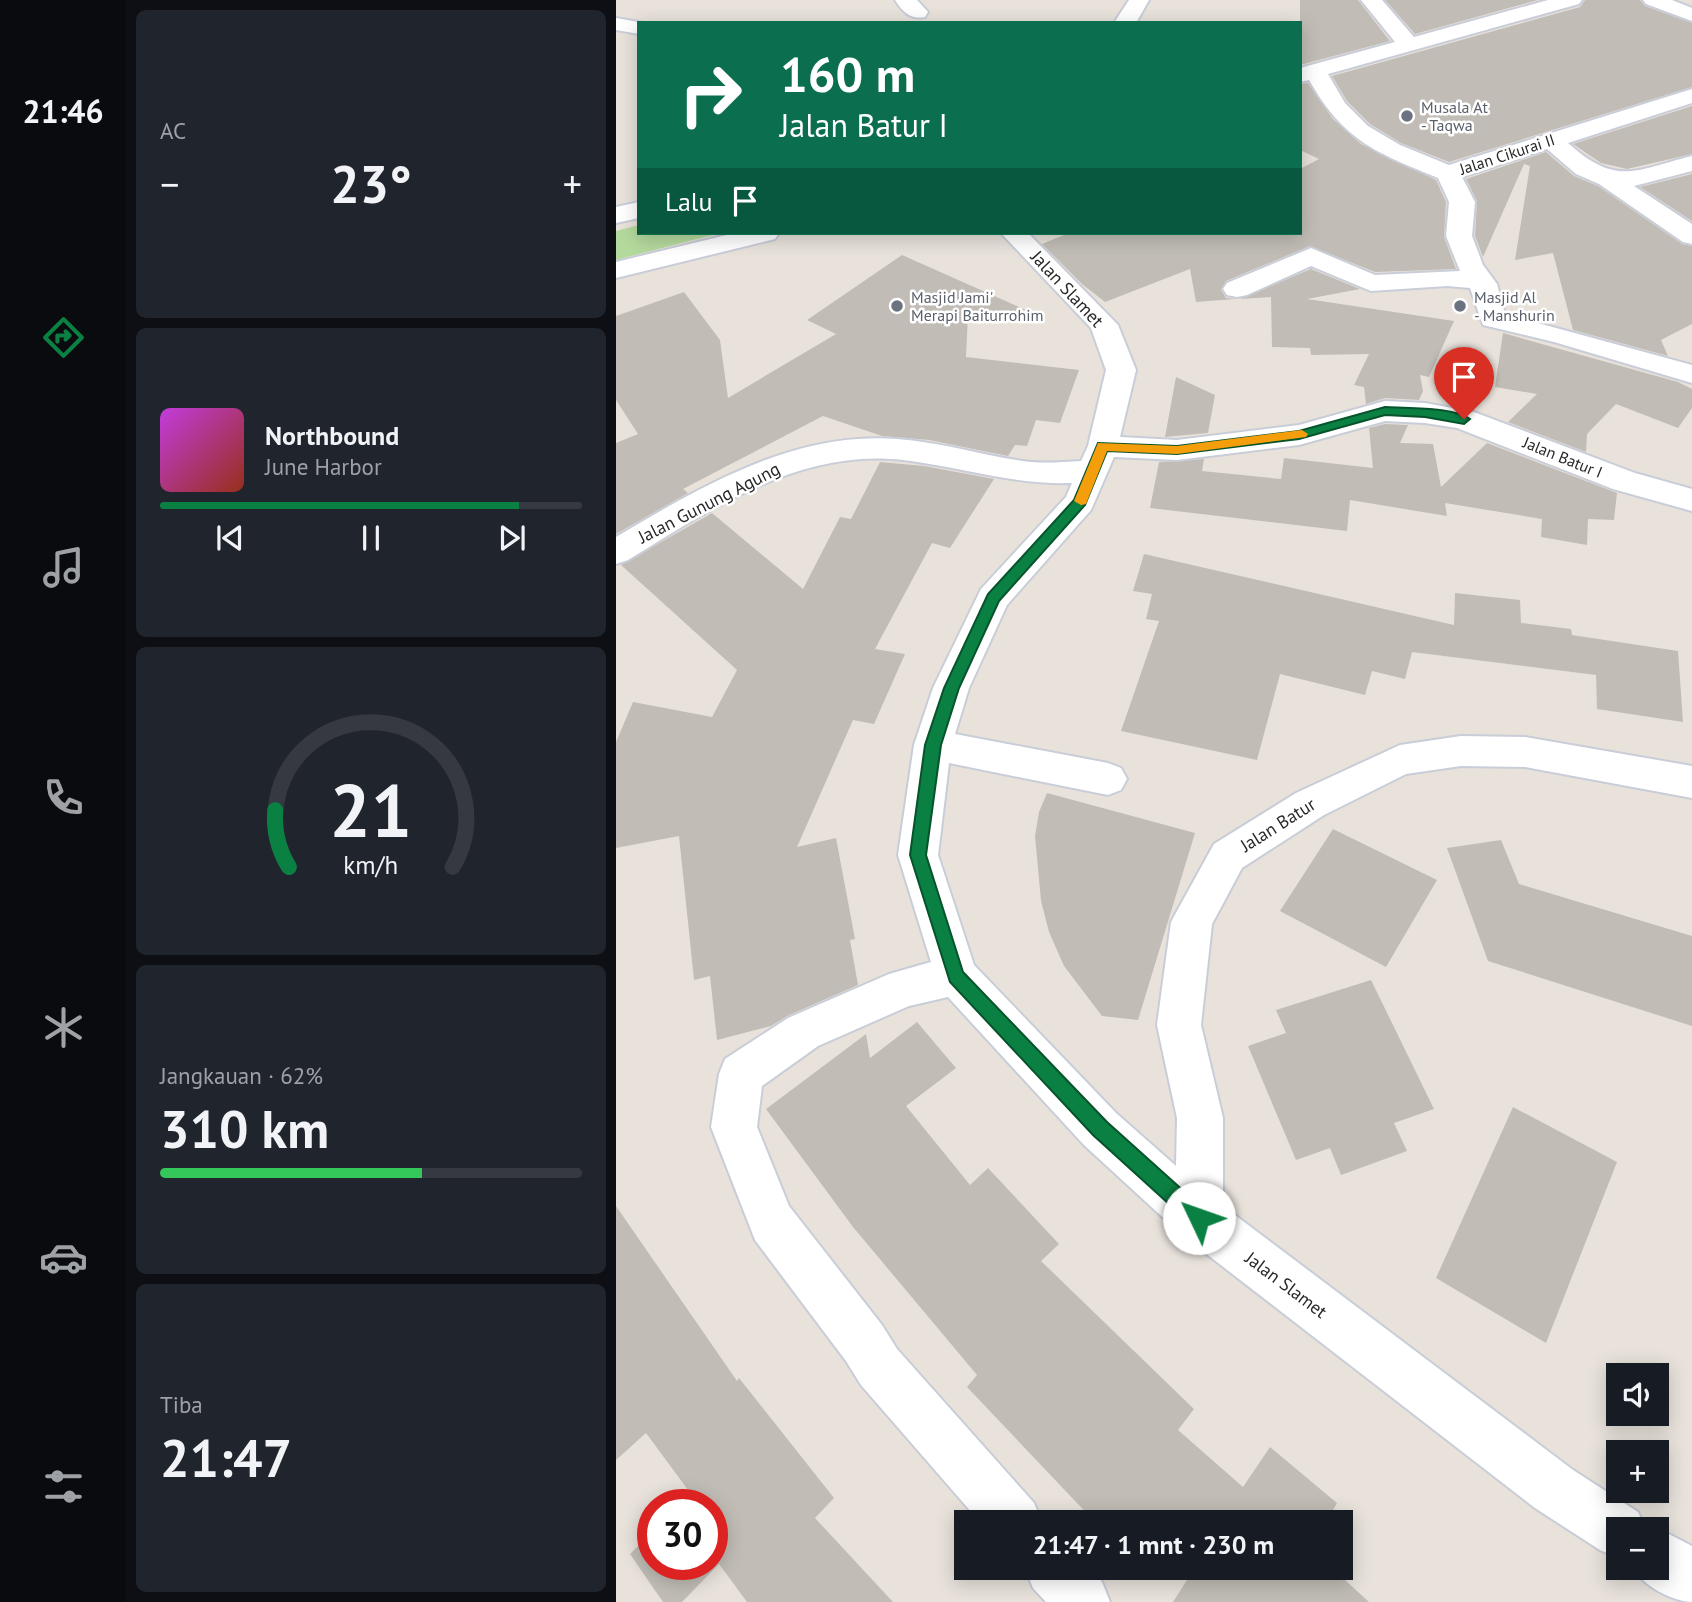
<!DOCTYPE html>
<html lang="id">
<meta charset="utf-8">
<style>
:root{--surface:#171b24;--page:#20242c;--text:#f1f3f6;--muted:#9ea1a6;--line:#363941;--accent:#0b8043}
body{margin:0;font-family:"PT Sans",sans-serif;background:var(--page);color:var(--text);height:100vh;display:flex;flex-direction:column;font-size:26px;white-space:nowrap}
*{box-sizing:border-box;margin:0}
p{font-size:23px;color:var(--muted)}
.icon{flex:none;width:38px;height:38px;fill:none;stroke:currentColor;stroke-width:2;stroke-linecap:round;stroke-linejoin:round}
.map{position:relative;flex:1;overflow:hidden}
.panel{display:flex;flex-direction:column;gap:10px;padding:10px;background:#0d0f14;width:490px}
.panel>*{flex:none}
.banner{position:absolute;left:21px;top:21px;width:665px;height:214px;border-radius:0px;box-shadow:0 4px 18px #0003;background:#0b6e4f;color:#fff;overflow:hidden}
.controls{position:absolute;left:990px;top:1363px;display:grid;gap:14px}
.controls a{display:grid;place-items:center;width:63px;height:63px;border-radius:0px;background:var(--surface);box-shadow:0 4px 18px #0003;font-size:35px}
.speed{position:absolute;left:21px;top:1489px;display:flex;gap:14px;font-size:35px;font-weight:700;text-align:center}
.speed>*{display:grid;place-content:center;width:91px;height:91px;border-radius:50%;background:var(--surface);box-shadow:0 4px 18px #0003;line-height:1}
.speed .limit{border:10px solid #d22;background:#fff;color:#111}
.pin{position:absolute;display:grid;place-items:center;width:60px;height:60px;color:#fff;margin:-72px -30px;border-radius:50% 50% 50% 0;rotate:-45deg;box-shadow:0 0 7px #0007}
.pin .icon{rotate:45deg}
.me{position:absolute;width:77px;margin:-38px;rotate:312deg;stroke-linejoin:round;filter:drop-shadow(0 0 5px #0008)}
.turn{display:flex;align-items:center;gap:24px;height:147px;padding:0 28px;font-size:32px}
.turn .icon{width:91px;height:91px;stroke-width:2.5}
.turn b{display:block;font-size:49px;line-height:60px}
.then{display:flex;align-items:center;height:66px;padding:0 28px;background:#0003;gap:14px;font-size:26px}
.big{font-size:52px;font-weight:700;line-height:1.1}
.panel .widget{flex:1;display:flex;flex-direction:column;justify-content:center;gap:10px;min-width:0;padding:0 24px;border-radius:10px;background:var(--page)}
.panel .dial{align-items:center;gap:0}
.dial svg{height:182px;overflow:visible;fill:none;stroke:var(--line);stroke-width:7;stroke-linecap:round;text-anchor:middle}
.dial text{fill:var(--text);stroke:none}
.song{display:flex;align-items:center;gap:21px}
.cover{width:84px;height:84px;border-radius:10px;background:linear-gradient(135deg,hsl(290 70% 55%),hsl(10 70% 35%))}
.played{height:7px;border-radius:4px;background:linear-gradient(90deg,var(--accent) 85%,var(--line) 85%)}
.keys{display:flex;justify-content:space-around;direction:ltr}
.heat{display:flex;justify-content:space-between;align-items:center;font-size:38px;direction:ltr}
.charge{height:10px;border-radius:5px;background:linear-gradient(90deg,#34c759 62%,var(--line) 0)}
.trip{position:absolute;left:338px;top:1510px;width:399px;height:70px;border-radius:0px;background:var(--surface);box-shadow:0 4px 18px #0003;font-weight:700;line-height:70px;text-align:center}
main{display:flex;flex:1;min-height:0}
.tab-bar{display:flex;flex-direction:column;width:126px;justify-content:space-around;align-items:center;background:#090b0e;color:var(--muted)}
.tab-bar .icon{width:49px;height:49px}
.tab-bar .active{color:var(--accent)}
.tab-bar b{font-size:32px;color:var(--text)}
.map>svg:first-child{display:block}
.green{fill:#b4d99d}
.building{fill:#c1bdb6}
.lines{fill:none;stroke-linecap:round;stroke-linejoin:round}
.minor-casing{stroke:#c9cdd8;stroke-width:4}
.minor{fill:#fff;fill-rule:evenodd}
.route{fill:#0b8043;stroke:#07532c;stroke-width:2}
.slow{fill:#f59e0b}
.worship-dot{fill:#6b7280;stroke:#fff;stroke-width:2.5}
.labels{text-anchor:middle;stroke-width:5;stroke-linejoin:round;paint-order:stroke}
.far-worship-label{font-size:16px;fill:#5b616d;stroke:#fff;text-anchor:start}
.far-street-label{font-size:16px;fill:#282828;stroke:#fff}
.street-label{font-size:18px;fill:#282828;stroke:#fff}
</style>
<main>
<nav class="tab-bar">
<b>21:46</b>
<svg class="icon active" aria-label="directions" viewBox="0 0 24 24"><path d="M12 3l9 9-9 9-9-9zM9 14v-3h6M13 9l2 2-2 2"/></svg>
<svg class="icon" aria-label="music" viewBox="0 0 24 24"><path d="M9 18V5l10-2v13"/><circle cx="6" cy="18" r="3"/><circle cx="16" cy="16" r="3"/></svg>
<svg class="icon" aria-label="phone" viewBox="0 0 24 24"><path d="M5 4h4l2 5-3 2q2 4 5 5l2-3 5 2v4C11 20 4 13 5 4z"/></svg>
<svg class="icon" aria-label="climate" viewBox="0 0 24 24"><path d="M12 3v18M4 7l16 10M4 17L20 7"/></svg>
<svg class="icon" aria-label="car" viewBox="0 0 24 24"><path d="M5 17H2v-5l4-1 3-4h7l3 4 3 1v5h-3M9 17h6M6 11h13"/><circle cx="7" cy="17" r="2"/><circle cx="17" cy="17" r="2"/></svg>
<svg class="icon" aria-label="filters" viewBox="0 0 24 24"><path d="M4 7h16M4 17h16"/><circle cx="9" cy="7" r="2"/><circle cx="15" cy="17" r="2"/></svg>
</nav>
<section class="panel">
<div class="widget"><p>AC</p>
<div class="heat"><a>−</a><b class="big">23°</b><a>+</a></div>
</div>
<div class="widget">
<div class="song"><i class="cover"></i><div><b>Northbound</b><p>June Harbor</p></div></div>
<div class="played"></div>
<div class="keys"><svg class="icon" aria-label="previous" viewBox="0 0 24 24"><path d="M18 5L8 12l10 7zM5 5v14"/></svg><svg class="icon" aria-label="pause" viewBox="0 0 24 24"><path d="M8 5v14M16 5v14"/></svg><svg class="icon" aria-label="next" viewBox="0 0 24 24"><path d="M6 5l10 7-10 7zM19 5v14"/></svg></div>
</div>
<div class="widget dial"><svg viewBox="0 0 100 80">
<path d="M14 69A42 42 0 1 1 86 69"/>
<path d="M14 69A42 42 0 0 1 8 44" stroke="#0b8043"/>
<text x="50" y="56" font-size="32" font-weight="700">21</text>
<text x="50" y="72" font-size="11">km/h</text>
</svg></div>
<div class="widget"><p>Jangkauan · 62%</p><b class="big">310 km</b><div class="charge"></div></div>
<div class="widget"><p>Tiba</p><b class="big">21:47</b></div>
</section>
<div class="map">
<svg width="1076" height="1602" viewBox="0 0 1076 1602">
<rect width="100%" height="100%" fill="#e8e2db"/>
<path class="green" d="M23,225V233H104L0,260V231Z"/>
<path class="building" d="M684,0H742L774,41L684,65Z
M769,0H922L799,34Z
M969,0H1024L1029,6L1076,23V87L833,162L785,143L754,124L731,101L716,76L964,7Z
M692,83L717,119L745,144L820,180L830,202L828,237L840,269L759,272L694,246L610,281L605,290L610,298L619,299L580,302L574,269L489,302L466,284L426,244L453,233H684V169L703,159L684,150V84Z
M1076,106V154L1011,169L985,163L957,144Z
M930,152L958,176L982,186L1066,244L1076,246V324L1045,340L1052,356L957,330L937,253L899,260L914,166L908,164L867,257L859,236L861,201L850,179Z
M1076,174V221L1024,187Z
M286,255L412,311L352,315L350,357L463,370L444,423L420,420L411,446L399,445L392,456L313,440L266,436L207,416L67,489L72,493L0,534V443L22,434L0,400V316L68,292L104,340L112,398L220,334L191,320Z
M695,269L744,289L691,299L838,321L813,377L804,375L807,391L803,400L769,398L750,404L748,387L738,385L753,354L695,355L694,348L656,347L655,297L624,299Z
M887,333L1062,382L1076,389V408L1062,428L1000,404L971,434L970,452L892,422L921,394L879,387Z
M560,377L599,395L592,433L549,437Z
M769,424L792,425L784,443L817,444L825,487L871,443L1001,493L998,520L972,519L971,545L925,537L926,519L829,503L831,516L734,500L731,531L534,508L543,462L588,459L586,471L665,479L668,458L757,468L753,428Z
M264,462L308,466L378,479L334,548L316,543L259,649L289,654L258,724L237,720L181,847L220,838L239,939L234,940L242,985L171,1016L155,1026L101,1040L94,976L78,980L63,836L0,848V742L17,702L96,717L121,670L5,565L96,513L187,589L224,517L235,519Z
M528,554L838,625L839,593L904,600L905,623L955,629L956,635L1062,651L1067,722L981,709L980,675L796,652L789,679L756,671L749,695L664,674L641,760L505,731L543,621L530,619L536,594L517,591Z
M431,793L579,833L522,1020L486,1016L448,966L433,932L425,901L419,836L423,812Z
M717,829L821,880L770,967L664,911Z
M885,840L903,884L1076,936V1026L872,961L831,848Z
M755,980L818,1109L778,1123L791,1151L725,1175L714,1148L680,1160L632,1046L670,1033L660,1010Z
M301,1022L340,1068L290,1106L354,1185L372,1168L443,1244L425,1261L578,1409L562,1430L627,1487L654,1447L721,1503L710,1522H479L351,1387L361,1375L237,1227L150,1109L250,1034L254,1058Z
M897,1107L1001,1162L930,1343L820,1278Z
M0,1206L121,1381L123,1378L218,1498L199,1518L277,1602H131L103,1564L66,1602H47L14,1554L37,1531V1564H96V1505H64L75,1494L30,1433L0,1460Z
M572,1568H716L753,1602H557L576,1572Z"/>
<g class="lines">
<g class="minor-casing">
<path id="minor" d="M279,0H301L312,12L309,17C294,20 286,11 279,0Z
M513,0H533L520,23H498Z
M745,0H766L798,37L932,0H966L963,4L712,74L729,103L752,126L784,145L833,165L1076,89V103L952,143C1001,187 1019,170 1076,156V171L1018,186L1076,224V244L1067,242L983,184L960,174L931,149L846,177L859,202L856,236L867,265L881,284L889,314L1076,365V383L938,342L867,325L854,288L831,286L755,291L695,266L631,295L621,297L611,295L607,289L611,283L695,248L759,275L844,271L830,236L833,202L822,178C759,152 728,141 693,80L684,82V68L779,42Z
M1027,0H1056L1076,8V21L1030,4Z
M0,18L28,23H23V34L0,30Z
M23,202V218L0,223V207Z
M119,233H163L159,239L0,278V262Z
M385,233H412L502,325L520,370L504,437L561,440L683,425L769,401L809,403L858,412L1019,473L1076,489V511L997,489L841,428L809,423L769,421L683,445L561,460L498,457L475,510L391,605L353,688L339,734L492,763L505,768L511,779L505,790L492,795L333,763L322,855L358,965L500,1113L560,1166L561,1118L541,1025L555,922L598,844L680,793L784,745L845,736L909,737L1076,766V798L909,767L845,766L790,774L708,815L626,868L596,924L585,1025L607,1118V1206L957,1470L1022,1512L1030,1530H1003V1558L984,1550L919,1508L566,1235L468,1145L332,997L293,1006L202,1046L146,1086L141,1127L173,1206L266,1325L281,1349L418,1503L426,1522H364L245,1385L230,1361L139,1240L95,1127L103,1074L109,1059L172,1018L273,974L315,962L282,855L298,745L317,688L365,589L450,497L456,483C397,485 345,467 287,460C184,448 95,509 12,560L0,564V537C86,486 178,431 281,439C324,442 365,455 407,461C426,464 446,462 465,461L472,446L490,370L475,328Z
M1041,1528L1076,1546V1602C1058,1602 1025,1585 1018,1568H1041V1530H1039Z
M409,1568H474L486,1582L494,1602H430L417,1588Z"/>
</g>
<use href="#minor" class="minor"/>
</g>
<path class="route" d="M769,407C789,408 839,407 854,419L848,424L809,417L769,415L683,439L561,454L491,451L469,505L383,601L343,688L325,745L310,855L347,972L491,1122L590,1211L593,1218L590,1225L583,1228L576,1225L477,1135L334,982L294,855L309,745L328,688L372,594L458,500L482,443L561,446L683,431Z"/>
<path class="slow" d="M686,430L692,434L690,437L561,454L491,451L470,504L465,505L458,501L482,443L561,446Z"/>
<g class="worship-dot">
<circle cx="791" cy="116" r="7"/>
<circle cx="281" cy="306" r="7"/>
<circle cx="844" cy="306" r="7"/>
</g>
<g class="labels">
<g class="far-worship-label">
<text x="805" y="113">Musala At<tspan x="805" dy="18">- Taqwa</tspan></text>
<text x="295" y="303">Masjid Jami'<tspan x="295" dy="18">Merapi Baiturrohim</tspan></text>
<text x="858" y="303">Masjid Al<tspan x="858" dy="18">- Manshurin</tspan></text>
</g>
<g class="far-street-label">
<text transform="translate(891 154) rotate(-18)" y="6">Jalan Cikurai II</text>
<text transform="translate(947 457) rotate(22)" y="6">Jalan Batur I</text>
</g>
<g class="street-label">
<text transform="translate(451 289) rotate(47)" y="6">Jalan Slamet</text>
<text transform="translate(93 503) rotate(-27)" y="6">Jalan Gunung Agung</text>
<text transform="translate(662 825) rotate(-32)" y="6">Jalan Batur</text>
<text transform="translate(670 1285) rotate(37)" y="6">Jalan Slamet</text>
</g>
</g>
</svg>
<div class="controls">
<a><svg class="icon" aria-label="sound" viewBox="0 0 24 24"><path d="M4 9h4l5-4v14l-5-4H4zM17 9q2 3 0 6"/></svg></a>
<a>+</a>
<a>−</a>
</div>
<div class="speed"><div class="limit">30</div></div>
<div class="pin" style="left:848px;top:419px;background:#d93025"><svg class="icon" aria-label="arrive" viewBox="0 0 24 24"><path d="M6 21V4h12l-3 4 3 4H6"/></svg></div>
<svg class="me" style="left:583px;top:1218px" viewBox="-20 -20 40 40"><circle r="19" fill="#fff"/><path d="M0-13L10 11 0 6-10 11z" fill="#0b8043"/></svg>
<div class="trip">21:47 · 1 mnt · 230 m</div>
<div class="banner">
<div class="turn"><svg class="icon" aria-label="right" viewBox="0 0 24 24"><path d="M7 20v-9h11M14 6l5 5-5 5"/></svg><div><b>160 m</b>Jalan Batur I</div></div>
<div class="then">Lalu<svg class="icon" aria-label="arrive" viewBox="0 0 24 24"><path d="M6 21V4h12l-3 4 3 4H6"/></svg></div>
</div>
</div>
</main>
